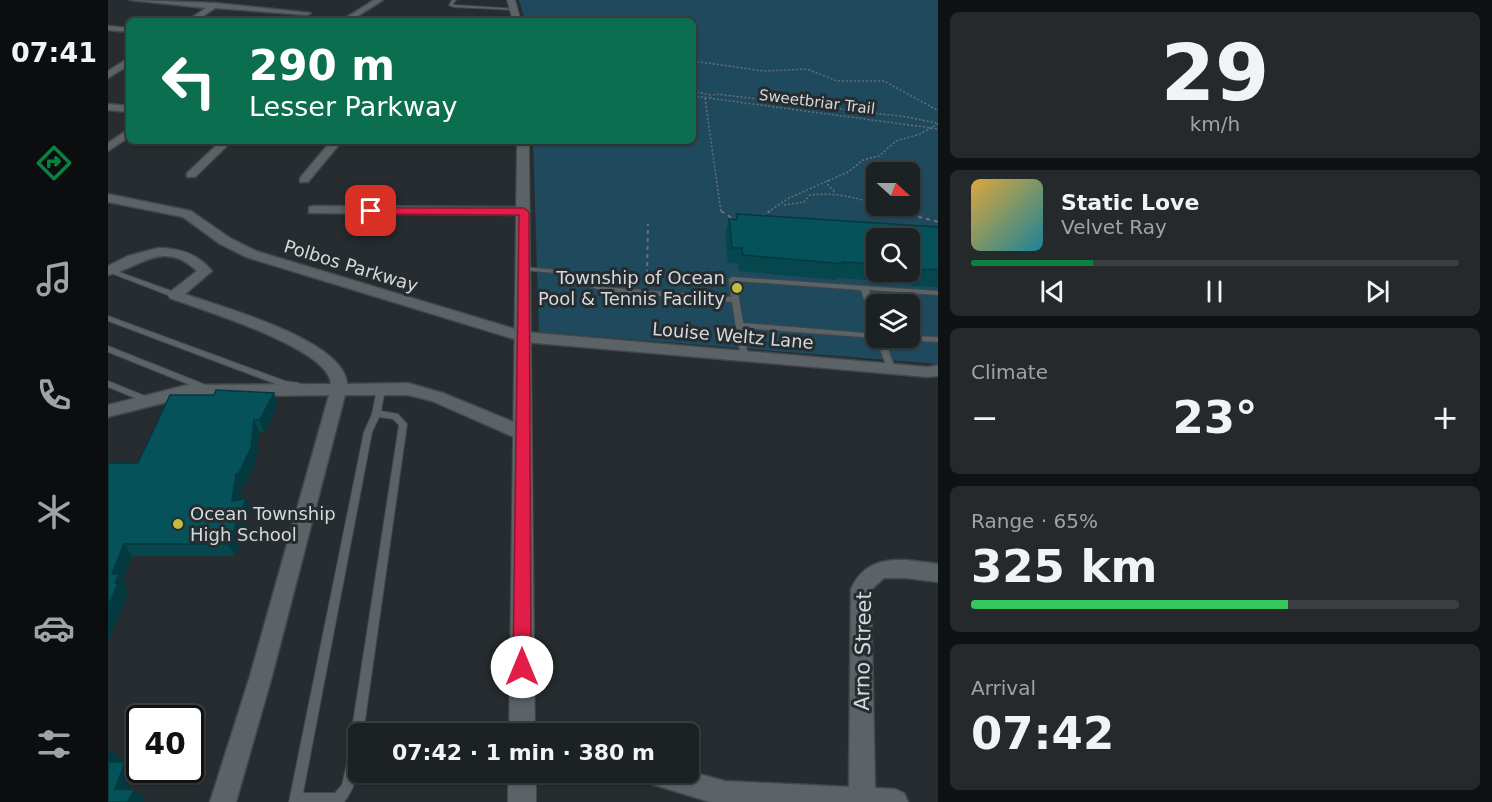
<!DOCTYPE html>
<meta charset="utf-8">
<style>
:root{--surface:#1c2123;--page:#25292b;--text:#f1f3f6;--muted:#a0a3a6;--line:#3a3e41;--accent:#0b8043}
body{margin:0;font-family:"DejaVu Sans",sans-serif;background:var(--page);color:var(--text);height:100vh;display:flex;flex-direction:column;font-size:22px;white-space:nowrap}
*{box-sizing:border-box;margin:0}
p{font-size:20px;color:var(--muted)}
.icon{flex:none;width:33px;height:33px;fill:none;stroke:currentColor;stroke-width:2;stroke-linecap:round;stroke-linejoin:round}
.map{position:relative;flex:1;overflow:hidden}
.details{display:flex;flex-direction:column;gap:12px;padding:12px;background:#0f1213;width:554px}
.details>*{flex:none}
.banner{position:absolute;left:18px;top:18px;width:570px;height:126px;border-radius:9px;box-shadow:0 2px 4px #0004,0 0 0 2px var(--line);background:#0b6e4f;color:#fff;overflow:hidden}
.needle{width:39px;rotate:111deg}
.fabs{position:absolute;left:758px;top:162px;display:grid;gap:12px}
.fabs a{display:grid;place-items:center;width:54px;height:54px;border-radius:9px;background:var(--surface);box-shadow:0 2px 4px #0004,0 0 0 2px var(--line);font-size:30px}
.speed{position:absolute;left:18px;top:705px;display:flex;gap:12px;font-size:30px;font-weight:700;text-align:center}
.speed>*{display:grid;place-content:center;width:78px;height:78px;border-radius:50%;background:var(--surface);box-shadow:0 2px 4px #0004,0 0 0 2px var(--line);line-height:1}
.speed .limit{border:3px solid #111;border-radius:9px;background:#fff;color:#111}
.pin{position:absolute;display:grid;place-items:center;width:51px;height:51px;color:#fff;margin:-26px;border-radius:12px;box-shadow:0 3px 9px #0006}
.me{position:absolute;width:66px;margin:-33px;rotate:0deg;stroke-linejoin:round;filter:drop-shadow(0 0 4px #0008)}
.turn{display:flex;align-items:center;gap:21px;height:126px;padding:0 24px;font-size:27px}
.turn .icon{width:78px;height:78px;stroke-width:2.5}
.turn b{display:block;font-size:42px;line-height:51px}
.big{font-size:45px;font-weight:800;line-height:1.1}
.details .widget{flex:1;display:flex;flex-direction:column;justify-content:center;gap:9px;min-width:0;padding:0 21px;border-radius:9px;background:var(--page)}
.details .dial{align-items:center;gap:0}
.dial b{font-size:78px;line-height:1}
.song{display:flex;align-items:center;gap:18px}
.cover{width:72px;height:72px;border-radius:9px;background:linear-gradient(135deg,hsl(40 70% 55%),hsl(190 70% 35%))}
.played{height:6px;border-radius:3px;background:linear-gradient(90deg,var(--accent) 25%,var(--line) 25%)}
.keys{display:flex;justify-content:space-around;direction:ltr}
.heat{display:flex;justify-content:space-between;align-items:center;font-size:33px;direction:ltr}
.charge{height:9px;border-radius:4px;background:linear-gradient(90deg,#34c759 65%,var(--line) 0)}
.trip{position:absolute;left:240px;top:723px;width:351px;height:60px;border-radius:9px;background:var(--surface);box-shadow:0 2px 4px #0004,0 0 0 2px var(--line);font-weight:800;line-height:60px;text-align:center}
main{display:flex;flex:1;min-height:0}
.menu{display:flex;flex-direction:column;width:108px;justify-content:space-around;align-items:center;background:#0b0d0e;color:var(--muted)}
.menu .icon{width:42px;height:42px}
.menu .selected{color:var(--accent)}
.menu b{font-size:27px;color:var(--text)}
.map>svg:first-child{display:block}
.green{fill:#1f4a5d;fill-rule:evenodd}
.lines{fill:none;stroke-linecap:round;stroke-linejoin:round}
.lane-casing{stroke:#42474a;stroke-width:2}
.street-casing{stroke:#42474a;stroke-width:3}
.secondary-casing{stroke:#42474a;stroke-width:2}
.path-far1{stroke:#6a6f72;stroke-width:1.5;stroke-dasharray:2 2;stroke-linecap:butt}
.path{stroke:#6a6f72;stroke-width:2;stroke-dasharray:4 4;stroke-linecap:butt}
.lane{fill:#5c6367;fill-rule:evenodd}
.street{fill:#5c6367;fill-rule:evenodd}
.secondary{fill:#5c6367;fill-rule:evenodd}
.wall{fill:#05474d;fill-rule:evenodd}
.shaded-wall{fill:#04393f}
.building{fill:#06525a;stroke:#04393f;stroke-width:1.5}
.route{fill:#e11d48;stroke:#92132f;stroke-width:1.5}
.poi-dot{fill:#c2bd3f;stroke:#262c2f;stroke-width:2}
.labels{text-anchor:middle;stroke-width:6;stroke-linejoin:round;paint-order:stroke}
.far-street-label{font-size:15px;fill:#d5d9db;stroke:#262c2f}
.street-label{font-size:18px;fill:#d5d9db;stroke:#262c2f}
.poi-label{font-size:18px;fill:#d5d9db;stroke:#262c2f;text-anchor:end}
.near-street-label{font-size:21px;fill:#d5d9db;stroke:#262c2f}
</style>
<main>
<nav class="menu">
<b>07:41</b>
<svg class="icon selected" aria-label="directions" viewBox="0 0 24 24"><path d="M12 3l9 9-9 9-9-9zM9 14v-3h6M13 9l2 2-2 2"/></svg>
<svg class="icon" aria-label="music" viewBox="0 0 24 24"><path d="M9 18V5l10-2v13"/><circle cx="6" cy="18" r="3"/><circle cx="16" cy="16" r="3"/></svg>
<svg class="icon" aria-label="phone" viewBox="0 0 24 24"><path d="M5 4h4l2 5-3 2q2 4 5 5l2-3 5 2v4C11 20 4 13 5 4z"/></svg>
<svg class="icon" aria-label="climate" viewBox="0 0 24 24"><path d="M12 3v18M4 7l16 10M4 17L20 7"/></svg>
<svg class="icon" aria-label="car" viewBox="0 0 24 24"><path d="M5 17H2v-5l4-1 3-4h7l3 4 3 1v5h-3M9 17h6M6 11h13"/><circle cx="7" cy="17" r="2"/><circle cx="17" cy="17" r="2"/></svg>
<svg class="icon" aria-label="filters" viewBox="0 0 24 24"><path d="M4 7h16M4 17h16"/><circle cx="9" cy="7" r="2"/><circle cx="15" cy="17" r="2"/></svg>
</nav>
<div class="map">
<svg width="831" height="802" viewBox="0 0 831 802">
<rect width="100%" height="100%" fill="#262c2f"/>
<path class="green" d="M411,0H830V364L431,332L425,141H585V21H417ZM768,172H801V206H768ZM768,238H801V272H768ZM768,304H801V338H768Z"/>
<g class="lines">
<g class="lane-casing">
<path id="lane" d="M344,0H348L345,4L346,5L408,9L406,10L346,7L341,5Z
M416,267L450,270L495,287L623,297L621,279L624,277L831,291V295L761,290L768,313V327L764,325L753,290L628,281L635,323L768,334V338H776L787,368L783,371L779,368L768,338L635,328L640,356L636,359L633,358L624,302L494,291L447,273L414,270V268Z
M0,268L69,293L71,295L69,297H65L0,272Z
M0,316L177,381L191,383L195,386L191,389L173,386L0,321Z
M801,336L831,337V342L794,340L790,338H801Z
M0,346L103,387L104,389L100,392L97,391L0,352Z
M0,381L42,398L43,400L39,403L0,387Z
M273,386L277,389L273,411L290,414L299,424L255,734H250C250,759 253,781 236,802H181L256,432L264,414L269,389ZM271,417L285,419L291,425L238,768L234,785L227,793H195L264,432Z"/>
</g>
<g class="street-casing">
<path id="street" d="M22,0L107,3L203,13L199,15L107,8L88,21H79L98,8Z
M266,0H275L242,21L234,20Z
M0,26L21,28V32L0,30Z
M21,58V65L0,78V71Z
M0,104L21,106V112L0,110Z
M21,129V137L0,151V143Z
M113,141H124L87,177H79V173Z
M223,141H234L200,182H192V178Z
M0,194L83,211L122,238L148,251L417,332L820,367L831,365V376L820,377L416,342L138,257L112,244L75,217L0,202Z
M205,206L416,207L422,211L416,215L201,213V207Z
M50,248C72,248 90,254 104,271L77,294C113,307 237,340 239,384L300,383L335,393L420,428L423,433L420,438H408L324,401L300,395H237L164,676L128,802H102L142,676L221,395L79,397L0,417V405L79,385L223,384C222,348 93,310 62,298L60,295L62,292L89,271C55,239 34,267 0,275V266L20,256Z
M798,560L831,564V582L798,578H776L763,590L767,788L787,789L796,793L800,802H602L534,781L531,772L580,771L617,781L741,787L743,589C754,565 772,559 798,560Z"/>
</g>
<g class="secondary-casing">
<path id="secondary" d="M399,0H407L413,21H405Z
M409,141H421L427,734H401Z
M400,772H428V802H400Z"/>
</g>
<path class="path-far1" d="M585,61L656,71L699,69L729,81H776L831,111
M585,91L603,95
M585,96L831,129
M597,98L613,212
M602,98L607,94L625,96L799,117L828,123
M720,180V185L727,192
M676,205L696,202L702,195C734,191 762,202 791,212
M660,212L681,198L740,172L755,160L771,156L788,141L812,134L831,123"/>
<path class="path" d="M613,211L627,220
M787,211L831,222
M653,217L662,211
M539,274L540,224"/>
<use href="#lane" class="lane"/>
<use href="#street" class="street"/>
<use href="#secondary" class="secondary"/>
</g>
<path class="wall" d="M629,214L831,227V287L803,286L802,283L729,278L728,280L631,271L630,264L620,263L617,235L621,219L627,220ZM768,238H801V272H768Z
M170,405L159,428L156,432H151L148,461L137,486H134L132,500L144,511L127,556H24L15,580L20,585L17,591L20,594L0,641V463H30Z"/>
<path class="shaded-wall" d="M166,393L170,405L159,428L156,432L151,420Z
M146,420L151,432L148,461L137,486H134L130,513L124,501L128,474Z
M138,499L144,511L127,556L120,544Z
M16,544L24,556L15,580L20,585L17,591L20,594L0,641V607L7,583L4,574Z
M2,749L13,758L8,771L0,765V754Z
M17,762L27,770L18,797L7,789Z
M27,790L37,798L35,802H19Z"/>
<path class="building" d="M629,214L831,227V270L810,269L809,267L801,266V238H768V264L734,262L735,264L635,255L634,248H624L621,219L629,220Z
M108,390L166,393L154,416L151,420H146L143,448L131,473L128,474L124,501L138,499L120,544H16L4,574H11L7,583H10L0,607V463H30L62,395H106Z
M0,762H17L7,789L27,790L19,802H0Z"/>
<path class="route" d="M259,208H416L421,212L423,667L421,673L414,676L407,673L405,667L411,215L263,214L258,211Z"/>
<g class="poi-dot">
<circle cx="629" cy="288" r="6"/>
<circle cx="70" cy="524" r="6"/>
</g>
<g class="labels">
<g class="far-street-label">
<text transform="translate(709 102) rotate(7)" y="5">Sweetbriar Trail</text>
</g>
<g class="street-label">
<text transform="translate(243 266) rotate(17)" y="6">Polbos Parkway</text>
<text transform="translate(625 336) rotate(5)" y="6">Louise Weltz Lane</text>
</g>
<g class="poi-label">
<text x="617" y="284">Township of Ocean<tspan x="617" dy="21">Pool &amp; Tennis Facility</tspan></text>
<text x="82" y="520" text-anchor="start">Ocean Township<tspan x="82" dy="21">High School</tspan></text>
</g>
<g class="near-street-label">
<text transform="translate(755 651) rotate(-89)" y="7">Arno Street</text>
</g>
</g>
</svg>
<div class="fabs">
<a><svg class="needle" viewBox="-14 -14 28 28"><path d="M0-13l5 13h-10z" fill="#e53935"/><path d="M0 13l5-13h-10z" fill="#a0a3a6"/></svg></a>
<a><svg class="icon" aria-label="search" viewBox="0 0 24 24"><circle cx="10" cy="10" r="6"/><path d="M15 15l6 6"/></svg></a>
<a><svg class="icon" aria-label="layers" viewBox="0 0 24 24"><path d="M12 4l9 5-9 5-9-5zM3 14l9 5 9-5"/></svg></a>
</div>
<div class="speed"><div class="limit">40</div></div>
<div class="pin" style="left:263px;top:211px;background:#d93025"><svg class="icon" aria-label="arrive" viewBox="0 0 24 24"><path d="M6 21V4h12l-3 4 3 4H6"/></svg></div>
<svg class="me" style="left:414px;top:667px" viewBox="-20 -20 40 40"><circle r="19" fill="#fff"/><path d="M0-13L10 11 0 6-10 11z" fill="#e11d48"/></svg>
<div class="trip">07:42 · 1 min · 380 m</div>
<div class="banner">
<div class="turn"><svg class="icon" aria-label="left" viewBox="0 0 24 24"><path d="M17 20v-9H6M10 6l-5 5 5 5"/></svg><div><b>290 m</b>Lesser Parkway</div></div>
</div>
</div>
<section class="details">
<div class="widget dial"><b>29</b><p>km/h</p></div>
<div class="widget">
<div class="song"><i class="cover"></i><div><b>Static Love</b><p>Velvet Ray</p></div></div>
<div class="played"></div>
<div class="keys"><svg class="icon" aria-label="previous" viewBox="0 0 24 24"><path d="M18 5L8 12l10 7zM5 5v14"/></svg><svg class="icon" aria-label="pause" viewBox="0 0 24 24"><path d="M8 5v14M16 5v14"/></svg><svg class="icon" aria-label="next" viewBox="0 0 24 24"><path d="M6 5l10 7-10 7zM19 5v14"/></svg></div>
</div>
<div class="widget"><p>Climate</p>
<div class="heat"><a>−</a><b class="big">23°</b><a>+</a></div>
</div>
<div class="widget"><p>Range · 65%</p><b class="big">325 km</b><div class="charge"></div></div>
<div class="widget"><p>Arrival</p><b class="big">07:42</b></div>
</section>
</main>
